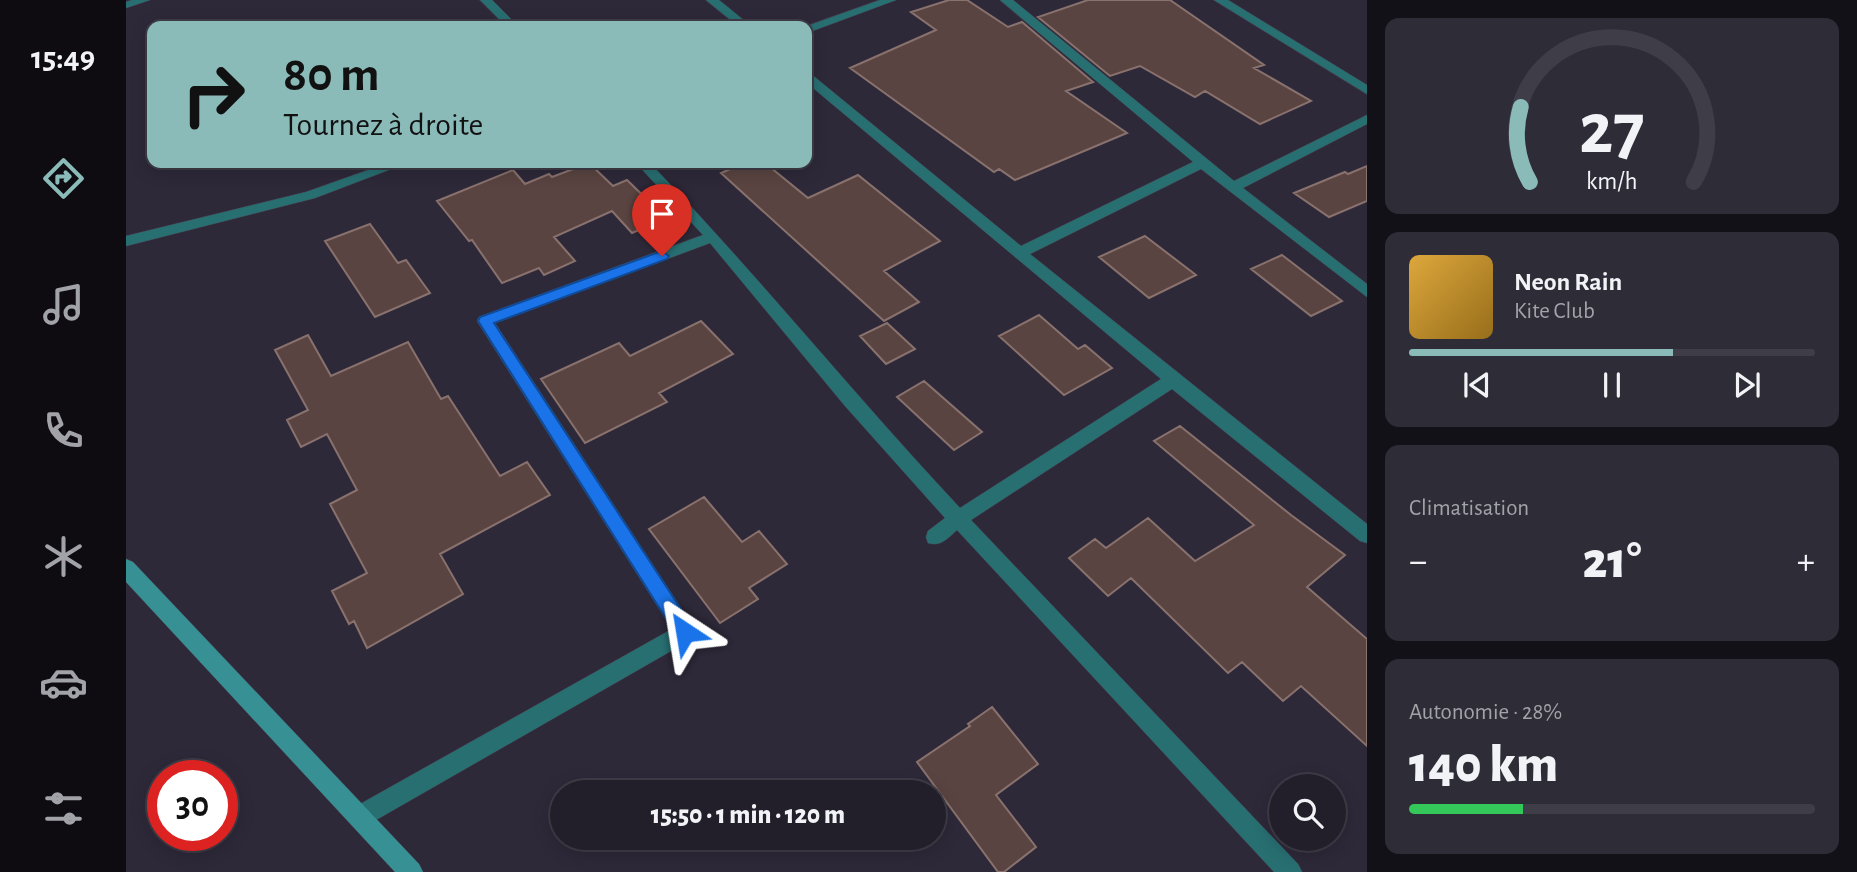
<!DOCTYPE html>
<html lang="fr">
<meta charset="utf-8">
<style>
:root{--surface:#221f2b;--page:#2e2c37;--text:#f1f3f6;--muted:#a2a2a9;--line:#3f3d47;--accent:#8bbbb9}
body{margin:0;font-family:"Alegreya Sans",sans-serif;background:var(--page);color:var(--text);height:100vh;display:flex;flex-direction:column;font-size:26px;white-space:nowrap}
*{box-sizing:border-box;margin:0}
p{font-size:23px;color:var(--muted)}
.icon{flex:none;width:38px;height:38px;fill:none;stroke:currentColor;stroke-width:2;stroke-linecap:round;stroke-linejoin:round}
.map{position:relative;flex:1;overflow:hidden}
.drawer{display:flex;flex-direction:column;gap:18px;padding:18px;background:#131118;width:490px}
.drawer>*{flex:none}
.top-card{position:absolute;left:21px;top:21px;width:665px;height:147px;border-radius:14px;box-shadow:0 4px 18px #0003,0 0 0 2px var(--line);background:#8bbbb9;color:#111;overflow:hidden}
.buttons{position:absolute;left:1143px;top:774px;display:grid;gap:14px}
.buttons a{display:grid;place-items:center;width:77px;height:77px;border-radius:50%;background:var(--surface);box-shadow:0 4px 18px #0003,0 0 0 2px var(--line);font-size:35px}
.speed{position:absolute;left:21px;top:760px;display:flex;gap:14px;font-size:35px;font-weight:700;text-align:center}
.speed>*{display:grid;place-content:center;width:91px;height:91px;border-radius:50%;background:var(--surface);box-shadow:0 4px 18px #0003,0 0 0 2px var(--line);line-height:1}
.speed .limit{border:10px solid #d22;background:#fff;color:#111}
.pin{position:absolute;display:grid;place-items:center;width:60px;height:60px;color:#fff;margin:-72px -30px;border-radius:50% 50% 50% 0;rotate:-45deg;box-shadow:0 0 7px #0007}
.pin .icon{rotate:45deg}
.me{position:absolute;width:77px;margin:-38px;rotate:327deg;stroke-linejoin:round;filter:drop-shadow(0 0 5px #0008)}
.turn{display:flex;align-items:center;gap:24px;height:147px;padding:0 21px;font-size:32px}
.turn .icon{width:91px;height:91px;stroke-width:2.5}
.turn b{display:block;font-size:49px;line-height:60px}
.big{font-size:52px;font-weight:800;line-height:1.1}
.drawer .card{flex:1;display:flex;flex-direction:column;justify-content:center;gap:10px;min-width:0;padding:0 24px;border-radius:14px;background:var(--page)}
.drawer .dial{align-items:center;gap:0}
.dial svg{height:182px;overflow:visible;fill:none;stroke:var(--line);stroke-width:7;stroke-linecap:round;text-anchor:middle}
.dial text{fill:var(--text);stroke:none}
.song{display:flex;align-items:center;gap:21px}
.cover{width:84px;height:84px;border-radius:10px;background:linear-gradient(135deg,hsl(40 70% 55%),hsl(40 70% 35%))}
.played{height:7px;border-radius:4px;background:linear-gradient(90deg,var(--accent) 65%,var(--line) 65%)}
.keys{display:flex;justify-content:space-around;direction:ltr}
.heat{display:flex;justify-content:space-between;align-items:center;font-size:38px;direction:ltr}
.charge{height:10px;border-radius:5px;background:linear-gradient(90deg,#34c759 28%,var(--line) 0)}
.trip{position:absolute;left:424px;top:780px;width:396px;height:70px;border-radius:35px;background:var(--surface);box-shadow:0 4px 18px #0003,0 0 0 2px var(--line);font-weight:800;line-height:70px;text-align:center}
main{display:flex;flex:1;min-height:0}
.tab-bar{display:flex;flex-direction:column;width:126px;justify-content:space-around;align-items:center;background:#0e0c11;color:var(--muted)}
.tab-bar .icon{width:49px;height:49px}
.tab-bar .active{color:var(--accent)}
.tab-bar b{font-size:32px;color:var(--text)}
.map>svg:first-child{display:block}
.building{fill:#5a4441;stroke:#89726e;stroke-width:2}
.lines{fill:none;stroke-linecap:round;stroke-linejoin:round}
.street-casing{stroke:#494453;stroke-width:1}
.secondary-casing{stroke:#494453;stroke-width:1}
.street{fill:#286f72;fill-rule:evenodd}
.secondary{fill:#379194;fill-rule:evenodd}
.route{fill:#1a73e8;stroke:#114b97;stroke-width:2}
</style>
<main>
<nav class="tab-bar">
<b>15:49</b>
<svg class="icon active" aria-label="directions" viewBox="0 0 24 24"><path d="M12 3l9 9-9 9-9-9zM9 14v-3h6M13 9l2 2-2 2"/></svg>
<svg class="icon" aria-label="music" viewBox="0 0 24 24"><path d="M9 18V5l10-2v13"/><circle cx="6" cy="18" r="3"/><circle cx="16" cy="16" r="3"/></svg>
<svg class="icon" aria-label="phone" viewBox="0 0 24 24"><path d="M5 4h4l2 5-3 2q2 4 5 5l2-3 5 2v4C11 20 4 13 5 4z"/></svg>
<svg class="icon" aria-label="climate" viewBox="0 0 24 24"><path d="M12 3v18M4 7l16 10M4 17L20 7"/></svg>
<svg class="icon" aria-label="car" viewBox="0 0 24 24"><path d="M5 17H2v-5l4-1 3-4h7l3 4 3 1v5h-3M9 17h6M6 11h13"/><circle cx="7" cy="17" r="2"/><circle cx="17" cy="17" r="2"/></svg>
<svg class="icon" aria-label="filters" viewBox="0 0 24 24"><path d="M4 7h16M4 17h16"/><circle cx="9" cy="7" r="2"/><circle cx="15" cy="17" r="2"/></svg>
</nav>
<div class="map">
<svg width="1241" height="872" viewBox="0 0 1241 872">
<rect width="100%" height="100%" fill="#2e2939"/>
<path class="building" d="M823,0H841L882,27L896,22L967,82L940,91L1001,133L889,180L873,169L868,172L724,68L810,30L785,12Z
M962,0H1044L1138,65L1128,68L1185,101L1134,124L1079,91L1069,97L1014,66L984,76L912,17Z
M463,163L487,186L501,180L540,218L506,233L486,211L428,237L449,261L418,275L413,268L376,283L346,240L343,241L311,201L387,170L399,184L423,174L426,177Z
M618,163H639L682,198L732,175L814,241L758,271L793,302L758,321L595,173Z
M1241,166V201L1203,217L1168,193L1219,172L1222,174Z
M244,224L272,263L280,260L304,293L249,317L199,241Z
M1019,236L1070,275L1023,298L973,257Z
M1156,255L1216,301L1185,316L1125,269Z
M913,315L952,349L959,345L986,368L938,395L873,336Z
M575,321L607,354L533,393L541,402L459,443L415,379L493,343L504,356Z
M761,323L789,349L760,364L734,336Z
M182,335L205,376L282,342L315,399L322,396L374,476L401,462L424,495L314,554L337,594L241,648L228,621L223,624L206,591L241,573L204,504L231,490L201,434L175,447L161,420L182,410L149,350Z
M798,381L856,432L828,450L771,397Z
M1054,426L1165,515L1219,555L1181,587L1241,639V746L1175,686L1157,701L1116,662L1102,673L1005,578L982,596L943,558L969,539L980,548L1022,518L1069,561L1128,525L1028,441Z
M578,497L616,542L633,531L661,564L623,588L632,599L594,623L523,529Z
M866,707L912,764L870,795L910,847L878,872H872L791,762L844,726L842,724Z"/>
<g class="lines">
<g class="street-casing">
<path id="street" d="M6,0H24L0,8V2Z
M354,0H366L392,26H380Z
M580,0H593L625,26H612Z
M754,0H770L681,33V26Z
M874,0H887L1108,181L1241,115V124L1117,188L1241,284V297L1075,169L904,254L1241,524V543L1234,541L1046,389L845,520L1172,864L1176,872H1148L831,530C822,538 815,547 802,543L800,537L802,531L819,518L719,406L584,243L369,323L566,625L569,632L566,639L243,824L235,828L227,824L223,816L227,808L546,629L351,321L353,317L577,235L510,163H524C631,274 728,395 834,508L1035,379L681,83V73L685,74L895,246L1067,162Z
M1088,0H1102L1241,85V94Z
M262,163H281L189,198L0,246V236L180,192Z"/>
</g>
<g class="secondary-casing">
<path id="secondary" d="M0,559L7,562L293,864L297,872H269L0,582Z"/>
</g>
<use href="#street" class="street"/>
<use href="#secondary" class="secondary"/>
</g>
<path class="route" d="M536,251L543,256L541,259L368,323L566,626L568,632L566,639L559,641L553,639L352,321L354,317Z"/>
</svg>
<div class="buttons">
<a><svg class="icon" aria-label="search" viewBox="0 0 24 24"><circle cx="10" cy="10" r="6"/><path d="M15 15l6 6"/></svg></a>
</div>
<div class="speed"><div class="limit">30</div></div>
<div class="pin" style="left:536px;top:256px;background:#d93025"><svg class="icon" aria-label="arrive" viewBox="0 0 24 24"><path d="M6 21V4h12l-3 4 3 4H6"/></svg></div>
<svg class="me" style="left:559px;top:632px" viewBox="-20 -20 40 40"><path d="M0-17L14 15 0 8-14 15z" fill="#1a73e8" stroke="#fff" stroke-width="4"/></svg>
<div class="trip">15:50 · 1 min · 120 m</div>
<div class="top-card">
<div class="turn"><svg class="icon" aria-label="right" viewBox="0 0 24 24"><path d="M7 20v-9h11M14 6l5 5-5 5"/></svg><div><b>80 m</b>Tournez à droite</div></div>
</div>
</div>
<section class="drawer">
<div class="card dial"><svg viewBox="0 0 100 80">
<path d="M14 69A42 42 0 1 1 86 69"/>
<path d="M14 69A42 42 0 0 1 10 36" stroke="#8bbbb9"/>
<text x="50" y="56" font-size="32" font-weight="700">27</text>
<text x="50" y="72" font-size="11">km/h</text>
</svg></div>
<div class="card">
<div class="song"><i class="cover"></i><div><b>Neon Rain</b><p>Kite Club</p></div></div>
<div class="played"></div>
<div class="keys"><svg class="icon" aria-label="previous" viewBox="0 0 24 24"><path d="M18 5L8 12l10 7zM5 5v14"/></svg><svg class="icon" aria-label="pause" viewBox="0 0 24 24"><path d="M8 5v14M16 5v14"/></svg><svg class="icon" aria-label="next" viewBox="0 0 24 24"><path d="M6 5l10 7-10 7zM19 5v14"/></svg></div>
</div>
<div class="card"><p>Climatisation</p>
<div class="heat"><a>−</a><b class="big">21°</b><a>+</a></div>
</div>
<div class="card"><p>Autonomie · 28%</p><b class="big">140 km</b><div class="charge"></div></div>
</section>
</main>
